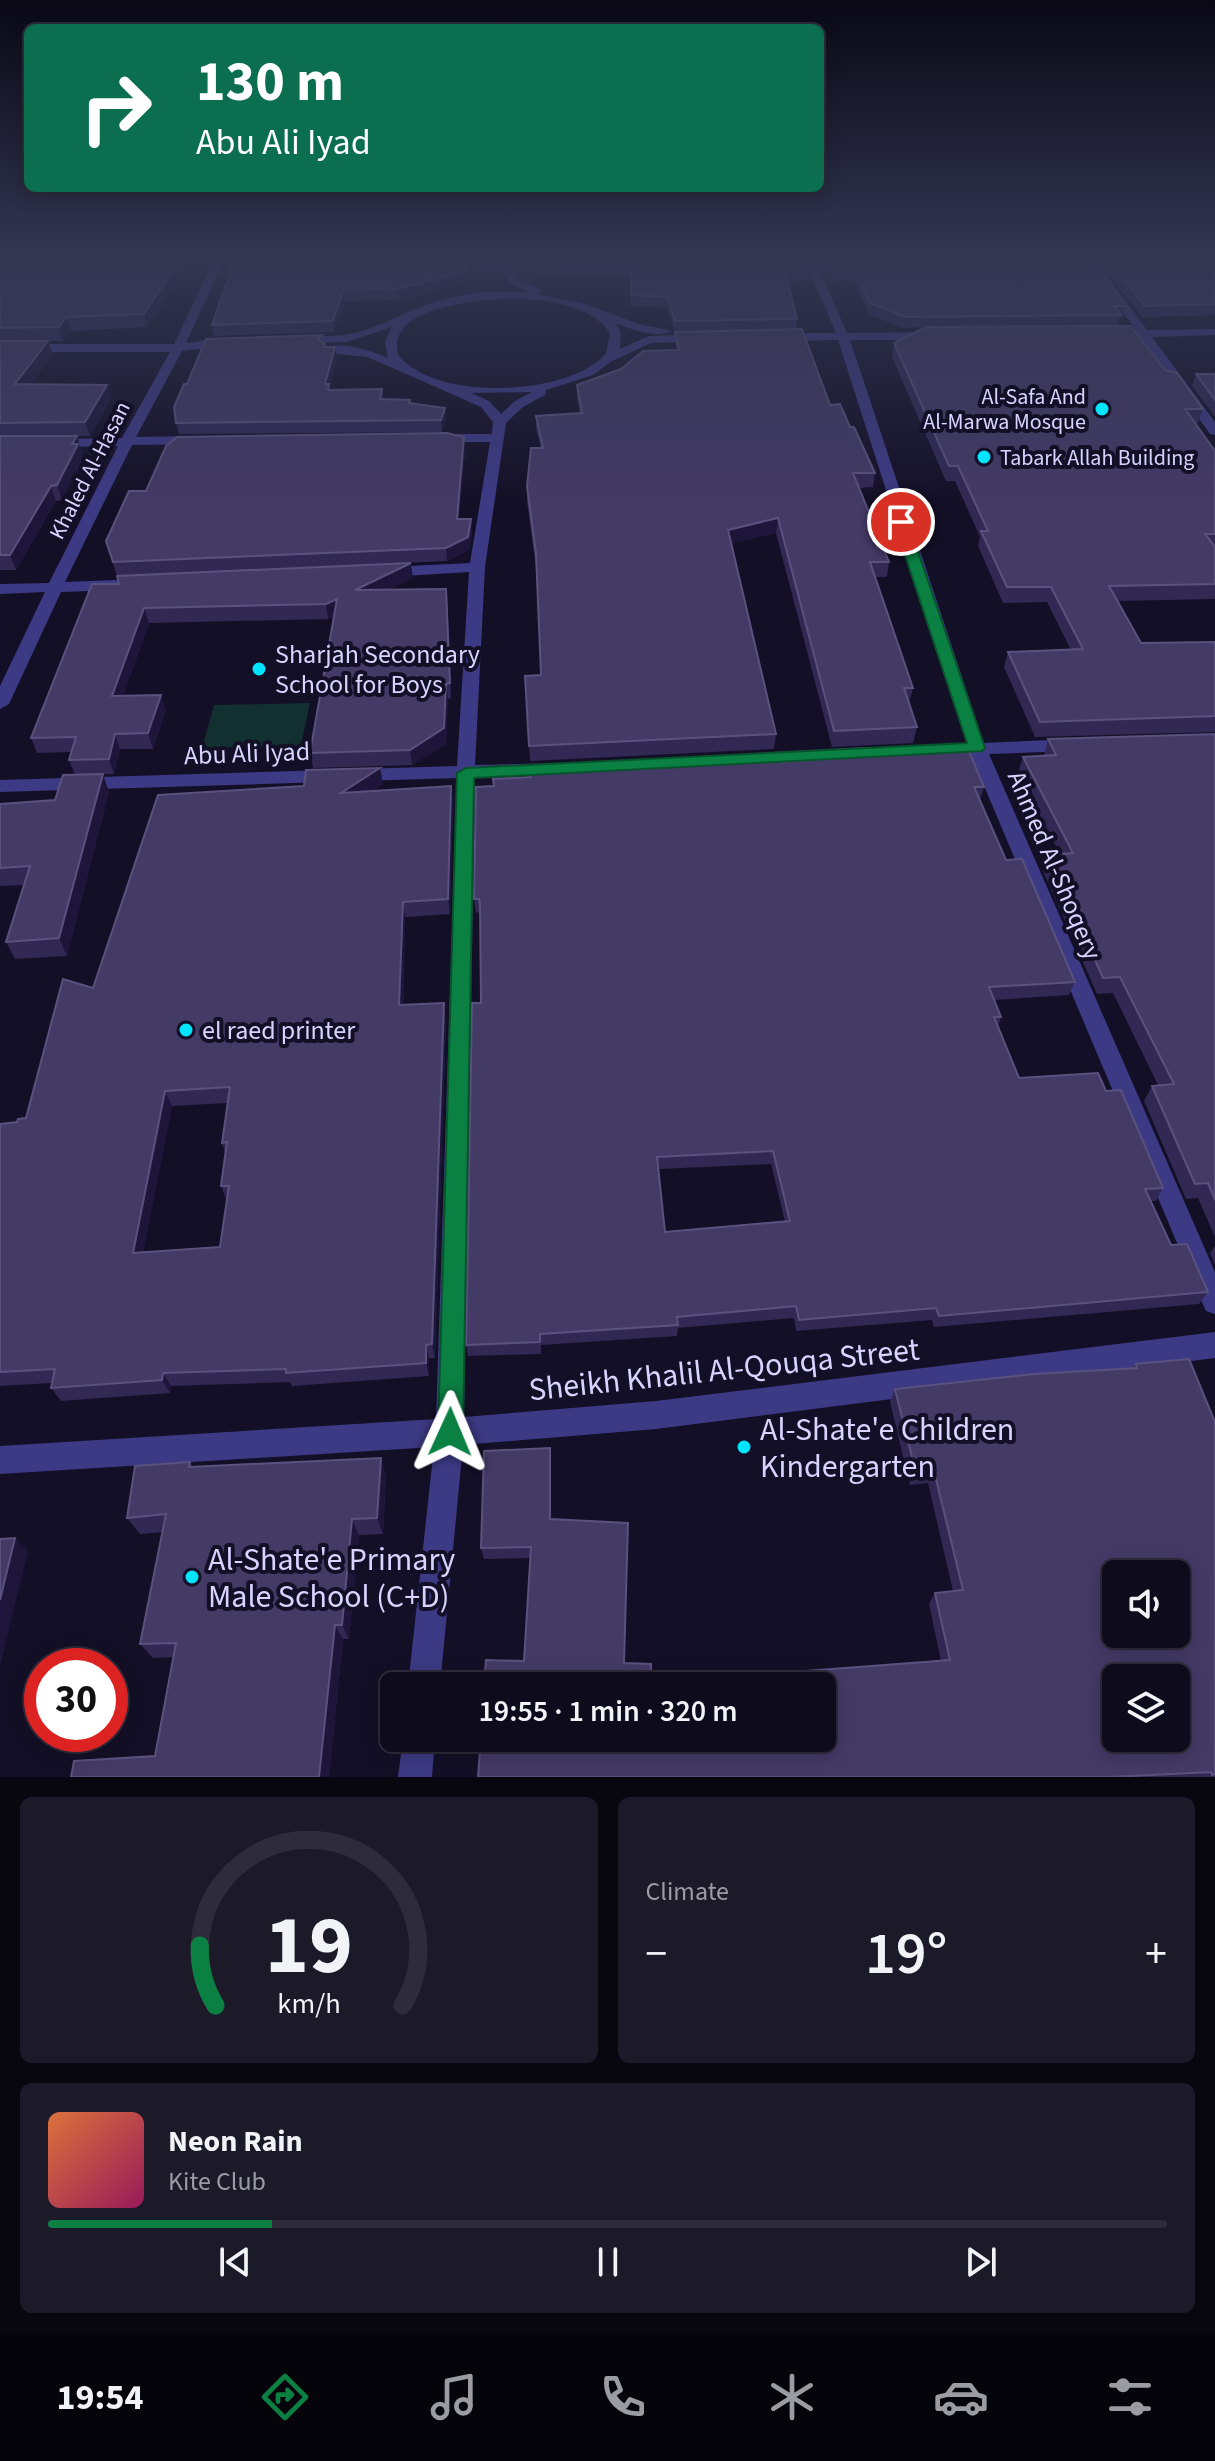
<!DOCTYPE html>
<meta charset="utf-8">
<style>
:root{--surface:#0e0b1c;--page:#1c1929;--text:#f1f3f6;--muted:#9b9ba3;--line:#2e2b3b;--accent:#0b8043}
body{margin:0;font-family:"Source Sans 3",sans-serif;background:var(--page);color:var(--text);height:100vh;display:flex;flex-direction:column;font-size:30px;white-space:nowrap}
*{box-sizing:border-box;margin:0}
p{font-size:26px;color:var(--muted)}
.icon{flex:none;width:44px;height:44px;fill:none;stroke:currentColor;stroke-width:2;stroke-linecap:round;stroke-linejoin:round}
.map{position:relative;height:1777px;overflow:hidden}
.sheet{display:flex;flex-direction:column;gap:20px;padding:20px;background:#08060f;flex:1}
.sheet>*{flex:none}
.guide{position:absolute;left:24px;top:24px;width:800px;height:168px;border-radius:12px;box-shadow:0 4px 20px #0003,0 0 0 2px var(--line);background:#0b6e4f;color:#fff;overflow:hidden}
.tools{position:absolute;left:1102px;top:1560px;display:grid;gap:16px}
.tools a{display:grid;place-items:center;width:88px;height:88px;border-radius:12px;background:var(--surface);box-shadow:0 4px 20px #0003,0 0 0 2px var(--line);font-size:40px}
.speed{position:absolute;left:24px;top:1648px;display:flex;gap:16px;font-size:40px;font-weight:700;text-align:center}
.speed>*{display:grid;place-content:center;width:104px;height:104px;border-radius:50%;background:var(--surface);box-shadow:0 4px 20px #0003,0 0 0 2px var(--line);line-height:1}
.speed .limit{border:12px solid #d22;background:#fff;color:#111}
.pin{position:absolute;display:grid;place-items:center;width:68px;height:68px;color:#fff;margin:-34px;border:4px solid #fff;border-radius:50%;box-shadow:0 2px 8px #0007}
.me{position:absolute;width:88px;margin:-44px;rotate:1deg;stroke-linejoin:round;filter:drop-shadow(0 0 6px #0008)}
.turn{display:flex;align-items:center;gap:28px;height:168px;padding:0 40px;font-size:36px}
.turn .icon{width:104px;height:104px;stroke-width:2.5}
.turn b{display:block;font-size:56px;line-height:68px}
.big{font-size:60px;font-weight:600;line-height:1.1}
.sheet .card{flex:1;display:flex;flex-direction:column;justify-content:center;gap:12px;min-width:0;padding:0 28px;border-radius:12px;background:var(--page)}
.sheet .dial{align-items:center;gap:0}
.dial svg{height:208px;overflow:visible;fill:none;stroke:var(--line);stroke-width:7;stroke-linecap:round;text-anchor:middle}
.dial text{fill:var(--text);stroke:none}
.song{display:flex;align-items:center;gap:24px}
.cover{width:96px;height:96px;border-radius:12px;background:linear-gradient(135deg,hsl(20 70% 55%),hsl(330 70% 35%))}
.played{height:8px;border-radius:4px;background:linear-gradient(90deg,var(--accent) 20%,var(--line) 20%)}
.keys{display:flex;justify-content:space-around;direction:ltr}
.heat{display:flex;justify-content:space-between;align-items:center;font-size:44px;direction:ltr}
.sheet .tiles{flex:1;display:grid;gap:20px;grid-template-columns:1fr 1fr}
.card:last-child{grid-column:span 2}
.trip{position:absolute;left:380px;top:1672px;width:456px;height:80px;border-radius:12px;background:var(--surface);box-shadow:0 4px 20px #0003,0 0 0 2px var(--line);font-weight:600;line-height:80px;text-align:center}
.tab-bar{display:flex;height:128px;justify-content:space-around;align-items:center;background:#06040b;color:var(--muted)}
.tab-bar .icon{width:56px;height:56px}
.tab-bar .selected{color:var(--accent)}
.tab-bar b{font-size:36px;color:var(--text)}
.map>svg:first-child{display:block}
.green{fill:#12302f}
.lines{fill:none;stroke-linecap:round;stroke-linejoin:round}
.minor{fill:#3d3a85;fill-rule:evenodd}
.wall{fill:#312854;fill-rule:evenodd}
.shaded-wall{fill:#1d163a}
.building{fill:#433a66;stroke:#5a527e;stroke-width:2;fill-rule:evenodd}
.route{fill:#0b8043;stroke:#07532c;stroke-width:2}
.poi-dot{fill:#00e5ff;stroke:#130f26;stroke-width:3}
.labels{text-anchor:middle;stroke-width:8;stroke-linejoin:round;paint-order:stroke}
.far-poi-label{font-size:22px;fill:#d9d4ff;stroke:#130f26;text-anchor:end}
.far-street-label{font-size:22px;fill:#d9d4ff;stroke:#130f26}
.poi-label{font-size:26px;fill:#d9d4ff;stroke:#130f26;text-anchor:start}
.street-label{font-size:26px;fill:#d9d4ff;stroke:#130f26}
.near-street-label{font-size:32px;fill:#d9d4ff;stroke:#130f26}
.near-poi-label{font-size:32px;fill:#d9d4ff;stroke:#130f26;text-anchor:start}
</style>
<div class="map">
<svg width="1215" height="1777" viewBox="0 0 1215 1777">
<rect width="100%" height="100%" fill="#130f26"/>
<path class="green" d="M310,703L301,746L202,748L214,705Z"/>
<g class="lines">
<path class="minor" d="M156,258L233,259L223,262L186,343L231,337L237,341L231,345L182,351L136,437L200,436L207,440L200,444L132,445L65,582L116,580L124,585L116,590L61,592L9,704L0,709V686L45,592L0,594V584L49,583L118,446L0,448V440L122,438L170,352H0V344H174L213,262L160,263L156,262Z
M804,258H814L847,333L935,332L941,336L935,340H850L984,743L1071,739L1080,745L1071,751L989,754L1215,1272V1314L1206,1311L1202,1302L971,755L899,758L890,752L899,746L967,743L838,340L779,341L773,337L779,333H836Z
M1084,258H1094L1147,330L1215,329V335L1152,337L1215,422V435L1210,434L1141,337L1107,336V332L1136,330Z
M505,262L509,263L517,279L540,289L542,291L537,294L582,303L639,324L672,331C657,339 631,329 615,323L621,333L620,349L649,336L699,334L705,338L699,342L651,343L612,361L593,375L546,390L545,395L523,407L506,423L485,567L475,765L556,763L565,769L556,775L475,777L464,1417L656,1401L1215,1332V1358L656,1429L463,1445L440,1686H408L434,1447L0,1474V1446L436,1419L457,778L0,792V780L457,766L469,572L388,577L380,572L388,567L470,563L490,442H440L433,438L440,434H492L493,422L481,407L402,372L367,357L329,353L323,349C338,340 372,351 388,358L385,342L392,327L347,342L295,343L289,339L295,335C311,335 329,337 345,335C371,331 397,316 421,307C455,293 497,289 532,293L509,283L500,265ZM512,298C544,300 590,303 610,333L606,353C570,397 432,402 398,354C386,305 482,300 512,298ZM532,392L515,401L501,414L489,401L471,393Z
M863,747L872,753L869,757L755,765L746,759L755,753Z
M403,1738H435L432,1777H398Z"/>
</g>
<path class="wall" d="M0,258H185L187,265L148,327L71,331L63,341H48L53,355L31,384L111,399L90,436H77L83,458L62,500L56,501L16,570H0Z
M235,258H806L812,271L810,281L787,282L797,319L796,330L830,405L850,427L875,473L873,487L859,488L889,562L887,577H875L913,688L909,703L917,727L913,743L832,747L776,533L732,543L776,734L774,749L530,761L525,676L541,675L536,568L527,501V486L541,448L536,430V416L580,413L577,399V385L676,350L675,332L667,308L631,306V277H536V271H517L512,262L506,259L499,263L500,271H467L466,283L398,300L345,301L334,332L214,336L212,325Z
M817,258H1090L1126,306L1122,317H1120L1118,326L1203,409L1198,423H1195L1215,451V599L1118,601L1141,643L1215,642V732L1035,737L1004,667L1008,652L1071,650L1047,602L1003,603L978,546L980,537L955,481H946L892,357L894,343L925,327L903,328L869,314L854,280L827,281Z
M1096,258H1215V315L1142,317Z
M323,343L325,347H335L337,358L330,385V390L382,389L383,399L445,408L446,419L442,432L179,434L176,423Z
M1196,374H1215V417L1192,386Z
M465,450L459,519L472,533L469,550L447,561L117,576L106,541L146,491Z
M413,578L388,590L446,589L451,698L448,699L446,744L412,765L313,768L310,753L334,616L328,619L149,623L123,696L166,710L153,749H120L114,774L75,775L69,760L71,752L37,753L31,738L92,584Z
M1215,734V1237L1198,1198L1186,1199L1144,1101L1152,1086L1158,1085L1113,993L1097,994L1043,871L1048,855L1060,854L1018,773L1023,757L1044,756L1048,739Z
M839,750L924,751L984,787L980,800L1006,860L1075,982L1069,995L994,1000L1001,1017L998,1027L1019,1078L1106,1091L1163,1188L1156,1201H1151L1171,1245L1208,1292L1199,1304L934,1327L932,1320L796,1331L794,1318L678,1328L677,1336L541,1345V1354L468,1356L466,1345L481,1003L480,912L476,913L474,899L782,762L837,758ZM771,1164L785,1222L665,1232L659,1169Z
M380,768L383,784L372,791L451,786L453,802L450,914L405,917L403,1005L446,1018L435,1358H429V1376L292,1386L290,1382L171,1386L170,1393L61,1401L51,1388L52,1383L0,1386V1124L17,1122L26,1118L93,988L304,786ZM228,1103L222,1143L225,1152L221,1186L227,1201L220,1247L143,1252L172,1106Z
M109,792L67,956L15,959L6,942L24,885L0,886V804L55,800Z
M1215,1246V1265L1210,1253Z
M1136,1364L1215,1422V1777H478L764,1686L767,1674L941,1661L929,1604L935,1593L953,1591L928,1483L910,1485L890,1402L895,1389L1132,1369Z
M550,1448L551,1461L524,1661L531,1558L484,1559L481,1548Z
M190,1462L193,1467L386,1475L383,1534L359,1535L349,1639H343L329,1777H71L155,1756L173,1657L153,1658L140,1644L163,1532L140,1534L127,1518Z"/>
<path class="shaded-wall" d="M181,258H185L187,265L148,327L144,314Z
M497,258H506V259L499,263Z
M467,261V271L466,283L398,300L397,289Z
M343,290L345,301L334,332L333,321Z
M66,317L71,331L63,341L59,327Z
M48,341L53,355L20,399L15,384Z
M335,347L337,358L330,385L331,395L325,384Z
M107,385L111,399L90,436L85,422Z
M445,408L446,419L442,432L441,420Z
M77,436L83,458L62,500L57,485L72,444Z
M464,437L465,450L458,533L457,519Z
M51,486L56,501L16,570L10,555Z
M778,518L776,533L727,544L728,530Z
M471,519L472,533L469,550L447,561L446,548Z
M411,563L413,578L357,605L355,590Z
M446,589L448,604L451,698L450,683Z
M337,599L340,613L328,619L326,604Z
M144,608L149,623L118,711L112,696Z
M446,684L448,699L446,744L412,765L410,750Z
M161,695L166,710L153,749L148,733Z
M115,734L120,749L114,774L109,759Z
M380,768L383,784L345,809L341,793Z
M103,774L109,792L67,956L59,938Z
M451,786L453,802L450,914L448,899Z
M403,902L405,917L402,1021L399,1005Z
M444,1003L446,1018L435,1358L432,1344Z
M165,1091L172,1106L140,1267L133,1253Z
M426,1345L429,1358V1376L426,1363Z
M163,1373L171,1386L170,1393L162,1380Z
M550,1448L551,1461V1531L550,1519Z
M381,1458L386,1475L383,1534L377,1518Z
M352,1519L359,1535L349,1639L342,1625Z
M15,1538L28,1551L0,1667V1600Z
M335,1625L343,1639L329,1777H319Z"/>
<path class="building" d="M0,258H181L144,314L66,317L59,327L0,328Z
M235,258H498L499,261H467L465,272L397,289L343,290L333,321L212,325Z
M514,258H806L812,271H785L797,319L675,321L667,297L631,295V267L536,266V261H516Z
M823,258H1090L1126,306H1114L1121,315L905,317L870,303L855,270H829Z
M1107,258H1215V304L1145,306Z
M1131,326L1165,370L1177,373L1203,409H1185L1215,451V534H1205L1215,547V584L1109,586L1141,643L1215,642V716L1040,722L1008,652L1083,649L1051,587H1007L981,531H988L958,466H949L894,343L926,327Z
M802,329L830,405L840,404L850,427H854L875,473H853L889,562H870L913,688H904L917,727L834,731L778,518L728,530L776,734L529,746L525,676L541,675L536,554L527,486L531,448H543L536,416L582,413L577,385L621,369L643,351L679,350L675,332Z
M322,335L318,339L325,344L324,347H335L325,384H329L328,390L382,389L380,399L410,400L409,403L445,408L441,420L176,423L174,407L184,384H187L206,339Z
M0,341H48L15,384L107,385L85,422L0,423Z
M1196,374H1215V400Z
M447,433L464,437L457,519H471L468,537L446,548L113,562L106,541L129,491H146L166,446L177,437Z
M0,436H77L72,444H78L57,485L51,486L10,555H0Z
M411,563L355,590L446,589L450,683L446,684L444,728L410,750L310,753L337,599L326,604L144,608L112,696L161,695L148,733L115,734L109,759L69,760L76,737L31,738L92,584H119L117,576Z
M1215,734V1200L1208,1183L1195,1184L1152,1086L1174,1084L1120,977L1103,978L1048,855L1073,853L1023,757L1056,755L1048,739Z
M922,746L924,751L968,749L984,787H974L1006,860L1022,859L1075,982L989,987L1001,1017H994L1019,1078L1098,1073L1106,1091L1121,1090L1163,1188L1145,1189L1171,1245L1187,1244L1208,1292L939,1316L936,1308L799,1320L796,1306L677,1317L678,1325L540,1334V1342L466,1345L472,1003H481L480,904L479,899H474L476,787L494,786L493,779L531,777L530,766L780,753L782,762L841,758L839,750ZM773,1151L790,1221L665,1232L657,1157Z
M380,768L341,793L451,786L448,899L403,902L399,1005L444,1003L432,1344L426,1345V1363L286,1373V1369L163,1373L162,1380L51,1388L55,1369L0,1372V1124L17,1122L18,1119L26,1118L63,979L93,988L158,795L304,786L306,770ZM230,1087L222,1143L227,1142L221,1186H229L220,1247L133,1253L165,1091Z
M103,774L59,938L6,942L30,866L0,868V804L55,800L63,775Z
M1189,1359L1215,1422V1774L1212,1775L1211,1772L1111,1777H478L481,1738H822V1686H768L767,1674L950,1660L935,1593L963,1590L934,1471L916,1473L895,1389L1035,1374L1137,1368L1136,1364ZM1116,1574H1176V1634H1116ZM1116,1678H1176V1738H1116Z
M550,1448V1519L628,1523L624,1663L651,1664V1686H484L486,1660L524,1661L531,1547L481,1548L484,1451Z
M381,1458L377,1518L352,1519L342,1625H335L319,1777H71L74,1761L155,1756L176,1643L140,1644L166,1514L127,1518L135,1466L190,1462L189,1467Z
M15,1538L0,1600V1539Z"/>
<linearGradient id="sky" x2="0" y2="1"><stop stop-color="#0a0815"/><stop offset="0.51" stop-color="#333752"/><stop offset="1" stop-color="#333752" stop-opacity="0"/></linearGradient>
<rect width="1215" height="506" fill="url(#sky)"/>
<path class="route" d="M896,519L908,522L985,748L982,751L474,778L463,1432L459,1441L450,1444L441,1441L438,1432L457,773L466,768L967,743L894,522Z"/>
<g class="poi-dot">
<circle cx="1102" cy="409" r="8"/>
<circle cx="984" cy="457" r="8"/>
<circle cx="259" cy="669" r="8"/>
<circle cx="186" cy="1030" r="8"/>
<circle cx="744" cy="1447" r="8"/>
<circle cx="192" cy="1577" r="8"/>
</g>
<g class="labels">
<g class="far-poi-label">
<text x="1086" y="404">Al-Safa And<tspan x="1086" dy="25">Al-Marwa Mosque</tspan></text>
<text x="1000" y="465" text-anchor="start">Tabark Allah Building</text>
</g>
<g class="far-street-label">
<text transform="translate(89 470) rotate(-63)" y="8">Khaled Al-Hasan</text>
</g>
<g class="poi-label">
<text x="275" y="663">Sharjah Secondary<tspan x="275" dy="30">School for Boys</tspan></text>
<text x="202" y="1039">el raed printer</text>
</g>
<g class="street-label">
<text transform="translate(247 753) rotate(-2)" y="9">Abu Ali Iyad</text>
<text transform="translate(1055 865) rotate(67)" y="9">Ahmed Al-Shoqery</text>
</g>
<g class="near-street-label">
<text transform="translate(724 1369) rotate(-6)" y="11">Sheikh Khalil Al-Qouqa Street</text>
</g>
<g class="near-poi-label">
<text x="760" y="1440">Al-Shate'e Children<tspan x="760" dy="37">Kindergarten</tspan></text>
<text x="208" y="1570">Al-Shate'e Primary<tspan x="208" dy="37">Male School (C+D)</tspan></text>
</g>
</g>
</svg>
<div class="tools">
<a><svg class="icon" aria-label="sound" viewBox="0 0 24 24"><path d="M4 9h4l5-4v14l-5-4H4zM17 9q2 3 0 6"/></svg></a>
<a><svg class="icon" aria-label="layers" viewBox="0 0 24 24"><path d="M12 4l9 5-9 5-9-5zM3 14l9 5 9-5"/></svg></a>
</div>
<div class="speed"><div class="limit">30</div></div>
<div class="pin" style="left:901px;top:522px;background:#d93025"><svg class="icon" aria-label="arrive" viewBox="0 0 24 24"><path d="M6 21V4h12l-3 4 3 4H6"/></svg></div>
<svg class="me" style="left:450px;top:1432px" viewBox="-20 -20 40 40"><path d="M0-17L14 15 0 8-14 15z" fill="#0b8043" stroke="#fff" stroke-width="4"/></svg>
<div class="trip">19:55 · 1 min · 320 m</div>
<div class="guide">
<div class="turn"><svg class="icon" aria-label="right" viewBox="0 0 24 24"><path d="M7 20v-9h11M14 6l5 5-5 5"/></svg><div><b>130 m</b>Abu Ali Iyad</div></div>
</div>
</div>
<section class="sheet">
<div class="tiles">
<div class="card dial"><svg viewBox="0 0 100 80">
<path d="M14 69A42 42 0 1 1 86 69"/>
<path d="M14 69A42 42 0 0 1 8 46" stroke="#0b8043"/>
<text x="50" y="56" font-size="32" font-weight="700">19</text>
<text x="50" y="72" font-size="11">km/h</text>
</svg></div>
<div class="card"><p>Climate</p>
<div class="heat"><a>−</a><b class="big">19°</b><a>+</a></div>
</div>
<div class="card">
<div class="song"><i class="cover"></i><div><b>Neon Rain</b><p>Kite Club</p></div></div>
<div class="played"></div>
<div class="keys"><svg class="icon" aria-label="previous" viewBox="0 0 24 24"><path d="M18 5L8 12l10 7zM5 5v14"/></svg><svg class="icon" aria-label="pause" viewBox="0 0 24 24"><path d="M8 5v14M16 5v14"/></svg><svg class="icon" aria-label="next" viewBox="0 0 24 24"><path d="M6 5l10 7-10 7zM19 5v14"/></svg></div>
</div>
</div>
</section>
<nav class="tab-bar">
<b>19:54</b>
<svg class="icon selected" aria-label="directions" viewBox="0 0 24 24"><path d="M12 3l9 9-9 9-9-9zM9 14v-3h6M13 9l2 2-2 2"/></svg>
<svg class="icon" aria-label="music" viewBox="0 0 24 24"><path d="M9 18V5l10-2v13"/><circle cx="6" cy="18" r="3"/><circle cx="16" cy="16" r="3"/></svg>
<svg class="icon" aria-label="phone" viewBox="0 0 24 24"><path d="M5 4h4l2 5-3 2q2 4 5 5l2-3 5 2v4C11 20 4 13 5 4z"/></svg>
<svg class="icon" aria-label="climate" viewBox="0 0 24 24"><path d="M12 3v18M4 7l16 10M4 17L20 7"/></svg>
<svg class="icon" aria-label="car" viewBox="0 0 24 24"><path d="M5 17H2v-5l4-1 3-4h7l3 4 3 1v5h-3M9 17h6M6 11h13"/><circle cx="7" cy="17" r="2"/><circle cx="17" cy="17" r="2"/></svg>
<svg class="icon" aria-label="filters" viewBox="0 0 24 24"><path d="M4 7h16M4 17h16"/><circle cx="9" cy="7" r="2"/><circle cx="15" cy="17" r="2"/></svg>
</nav>
